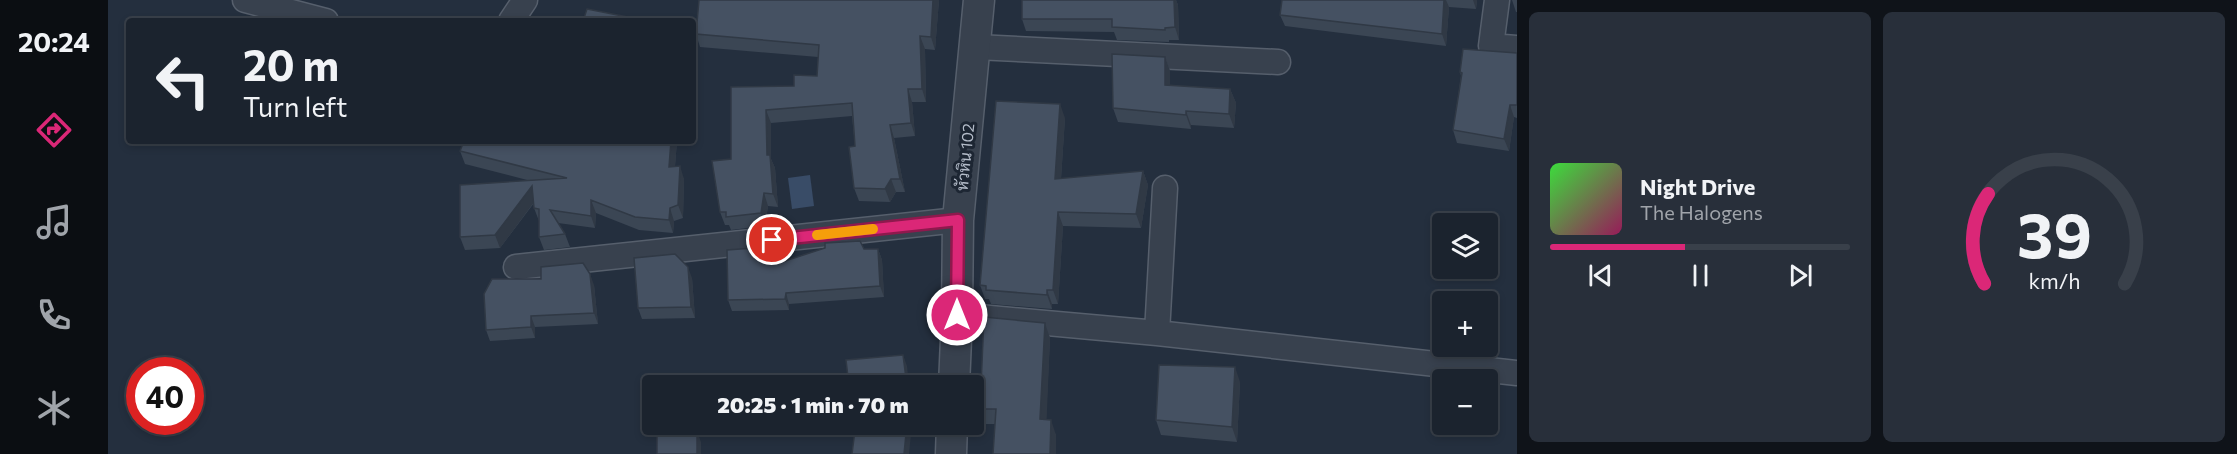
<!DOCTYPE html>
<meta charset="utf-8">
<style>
:root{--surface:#1b232e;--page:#282f3a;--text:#f1f3f6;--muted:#a0a4aa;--line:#39404a;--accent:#db2777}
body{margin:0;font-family:Commissioner,Sarabun,sans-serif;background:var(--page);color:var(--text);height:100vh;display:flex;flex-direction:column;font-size:22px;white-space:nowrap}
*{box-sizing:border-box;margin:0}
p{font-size:20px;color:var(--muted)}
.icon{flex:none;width:33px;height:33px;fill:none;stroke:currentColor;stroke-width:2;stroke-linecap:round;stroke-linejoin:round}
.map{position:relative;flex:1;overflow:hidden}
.side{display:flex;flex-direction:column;gap:12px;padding:12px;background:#0f1319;width:720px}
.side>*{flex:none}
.hud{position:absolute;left:18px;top:18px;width:570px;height:126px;border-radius:6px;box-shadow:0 3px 9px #0003,0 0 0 2px var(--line);background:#1b232e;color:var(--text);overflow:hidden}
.controls{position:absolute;left:1324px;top:213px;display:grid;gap:12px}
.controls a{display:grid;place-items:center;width:66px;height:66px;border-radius:6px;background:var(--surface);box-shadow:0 3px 9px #0003,0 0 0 2px var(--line);font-size:30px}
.speed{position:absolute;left:18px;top:357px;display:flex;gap:12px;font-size:30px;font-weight:700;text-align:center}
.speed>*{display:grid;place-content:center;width:78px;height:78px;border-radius:50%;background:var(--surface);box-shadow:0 3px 9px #0003,0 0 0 2px var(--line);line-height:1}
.speed .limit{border:9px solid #d22;background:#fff;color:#111}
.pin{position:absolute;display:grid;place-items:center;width:51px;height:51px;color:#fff;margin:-26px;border:3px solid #fff;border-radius:50%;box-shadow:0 2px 6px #0007}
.me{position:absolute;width:66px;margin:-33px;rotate:0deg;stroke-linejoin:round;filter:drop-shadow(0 0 4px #0008)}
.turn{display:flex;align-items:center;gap:21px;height:126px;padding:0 18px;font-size:27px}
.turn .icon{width:78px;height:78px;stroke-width:2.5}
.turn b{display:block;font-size:42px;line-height:51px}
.side .widget{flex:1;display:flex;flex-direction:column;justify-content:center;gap:9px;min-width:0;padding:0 21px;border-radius:9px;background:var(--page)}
.side .dial{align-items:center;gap:0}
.dial svg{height:156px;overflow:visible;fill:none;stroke:var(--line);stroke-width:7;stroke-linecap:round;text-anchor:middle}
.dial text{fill:var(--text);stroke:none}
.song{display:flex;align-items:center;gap:18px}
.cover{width:72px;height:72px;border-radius:9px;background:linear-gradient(135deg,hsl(120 70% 55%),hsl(330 70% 35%))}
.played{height:6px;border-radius:3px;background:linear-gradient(90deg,var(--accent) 45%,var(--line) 45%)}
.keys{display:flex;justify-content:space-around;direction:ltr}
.side .tiles{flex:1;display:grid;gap:12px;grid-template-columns:repeat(2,1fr)}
.trip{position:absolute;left:534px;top:375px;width:342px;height:60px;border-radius:6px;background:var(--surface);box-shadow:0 3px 9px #0003,0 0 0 2px var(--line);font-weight:800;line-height:60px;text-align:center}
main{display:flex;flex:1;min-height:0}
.tab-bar{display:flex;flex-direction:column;width:108px;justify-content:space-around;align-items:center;background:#0b0e12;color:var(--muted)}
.tab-bar .icon{width:42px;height:42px}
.tab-bar .active{color:var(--accent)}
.tab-bar b{font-size:27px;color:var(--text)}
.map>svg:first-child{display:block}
.water{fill:#394c67}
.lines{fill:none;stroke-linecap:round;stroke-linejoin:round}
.minor-casing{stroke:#565f6c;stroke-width:27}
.tertiary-casing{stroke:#565f6c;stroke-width:33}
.minor{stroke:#38414e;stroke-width:24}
.tertiary{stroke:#38414e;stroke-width:30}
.wall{fill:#3b4654}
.shaded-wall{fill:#303945}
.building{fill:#455162;stroke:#303945;stroke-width:1.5}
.route-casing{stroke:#8e194d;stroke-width:15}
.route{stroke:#db2777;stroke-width:10}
.slow{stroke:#f59e0b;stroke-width:10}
.labels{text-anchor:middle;stroke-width:6;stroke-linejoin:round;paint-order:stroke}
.street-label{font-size:16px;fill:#b4bcc9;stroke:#1d2633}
</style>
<main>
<nav class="tab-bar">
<b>20:24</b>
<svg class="icon active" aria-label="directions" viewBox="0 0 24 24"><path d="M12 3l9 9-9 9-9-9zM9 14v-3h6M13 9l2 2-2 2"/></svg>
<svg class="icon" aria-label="music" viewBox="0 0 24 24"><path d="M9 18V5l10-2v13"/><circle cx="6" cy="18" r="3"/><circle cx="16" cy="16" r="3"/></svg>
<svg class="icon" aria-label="phone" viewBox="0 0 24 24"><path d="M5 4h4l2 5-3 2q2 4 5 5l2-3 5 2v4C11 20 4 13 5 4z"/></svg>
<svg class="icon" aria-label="climate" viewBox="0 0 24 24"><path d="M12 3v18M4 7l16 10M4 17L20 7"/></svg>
</nav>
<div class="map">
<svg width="1409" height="454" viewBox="0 0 1409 454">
<rect width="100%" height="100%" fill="#242f3e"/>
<path class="water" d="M702,175L706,206L684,209L680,178Z"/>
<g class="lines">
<g class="minor-casing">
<path id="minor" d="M137,0L218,21
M1389,0L1383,46L1409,48
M403,21L417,0
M868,47L1170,62
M408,267L850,220
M849,315L1049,333L1409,373
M1049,333L1057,188"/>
</g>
<g class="tertiary-casing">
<path id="tertiary" d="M846,386L849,315L850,220L871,0
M843,454L844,424"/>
</g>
<use href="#minor" class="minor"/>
<use href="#tertiary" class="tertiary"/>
</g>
<path class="wall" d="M831,0L827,50L817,49L818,102H804L807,136L786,138L797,192H788L782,202L751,201L746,188L747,146L744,116L663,123V159L667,168L670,207L660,206L657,226L623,230L621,225H617L612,212L623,159V87L686,86L709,76L710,57L592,47L588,34Z
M914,0H1068L1070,5L1071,40H1061V42L1009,40L1006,32L918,31L914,19Z
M1174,0H1369L1368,9L1341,7L1338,46L1177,26L1172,15Z
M1404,0H1409V12H1408Z
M1409,53V118L1406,117L1401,151L1349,143L1345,130L1353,76L1352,72Z
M1057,57L1062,71V86L1122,89L1128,103L1126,128L1083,125V129L1010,122L1005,108Z
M957,118L953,179L1035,171L1040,185L1033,228L955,226L950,304H944V309L883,304L881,299H877L872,285Z
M356,141H569L567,166L576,179L575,218L566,221L565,233L531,230L488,213L487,228L450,223L457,234L462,247L436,250L431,237V221L426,208V203L392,248L357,250L352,237L423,181L357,164L352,151Z
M658,247L662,257L677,261L756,249H770L774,260L776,297L681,304V310L624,311L620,300Z
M584,278L587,318L534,319L530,308Z
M433,279L486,285L490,324L427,327V338L382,341L378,330Z
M937,323L942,338L938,419L948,435L887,424H877L872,409Z
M1132,382L1129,442L1053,435L1048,420Z"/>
<path class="shaded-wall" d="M825,0H831L827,50L823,37Z
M1066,0H1068L1070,5L1071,40L1067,27Z
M1336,0H1338L1341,7L1338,46L1334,34Z
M1365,0H1369L1368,9Z
M812,36L817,49L818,102L814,89Z
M1057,57L1062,71V99L1057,85Z
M800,89L804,102L807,136L803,123Z
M1122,89L1128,103L1126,128L1121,114Z
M952,104L957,118L952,193L947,179Z
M1402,105L1406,117L1401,151L1396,139Z
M658,110L663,123V159L667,168L670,207L665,194L659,155Z
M1078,111L1083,125V129L1078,115Z
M782,125L786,138L797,192L792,179Z
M563,141H569L566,179L561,167Z
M572,166L576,179L575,218L570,205Z
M1035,171L1040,185L1033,228L1028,214Z
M783,179L788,192L782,202L777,189Z
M424,186L429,198L392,248L387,235Z
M656,193L660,206L657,226L653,213Z
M483,200L488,213L487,228L483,216Z
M562,208L566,221L565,233L561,220Z
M950,212L955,226L950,304L945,290Z
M770,249L774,260L776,297L772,286Z
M580,267L584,278L587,318L583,307Z
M482,274L486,285L490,324L486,313Z
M939,290L944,304V309L939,295Z
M678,293L681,304V310L677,299Z
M423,316L427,327V338L423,327Z
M937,323L942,338L938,434L932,419Z
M795,355L799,366L801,386H799Z
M1127,367L1132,382L1129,442L1124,427Z
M943,420L948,435V454H942Z
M799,424H804L801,454H796Z
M589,431L593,442V454H589Z"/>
<path class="building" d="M591,0H825L823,37L812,36L814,89H800L803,123L782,125L792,179H783L777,189L746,188L741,147L747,146L744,103L658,110L659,155H662L665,194L656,193L653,213L618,217V212H612L604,161L623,159V87L686,86V75L709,76L711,45L588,34Z
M914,0H1066L1067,27L1057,28V30L1004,27V19H914Z
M1174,0H1336L1334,34L1172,15Z
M479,9L540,21H475Z
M1355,49L1409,53V105H1402L1396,139L1345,130L1354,73L1352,72Z
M1004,54L1057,57V85L1122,89L1121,114L1078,111V115L1005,108Z
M888,101L952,104L947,179L1035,171L1028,214L950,212L945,290H939V295L878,290V286L872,285Z
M356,141H563L561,167L572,166L570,205L562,208L561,220L527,217L483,200V216L442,210L457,234L431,237V209L426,208L424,186L387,235L352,237V185L459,178L352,151Z
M752,241L756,249H770L772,286L678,293L677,299L620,300L619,250L658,247L660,257L677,261L717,248V243Z
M567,254L580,267L583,307L530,308L526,258Z
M475,263L482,274L486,313L423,316V327L378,330L376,294L384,279H433V267Z
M876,317L937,323L932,419L943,420L942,454H885L888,409H872Z
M795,355L799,386H741L738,360Z
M1051,365L1127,367L1124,427L1048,420Z
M747,424H799L796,454H744L747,430Z
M549,431H589V454H549Z"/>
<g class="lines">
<g class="route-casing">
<path id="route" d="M664,240L850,220L849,315"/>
</g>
<use href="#route" class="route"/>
<path class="slow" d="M709,235L765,229"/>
</g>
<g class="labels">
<g class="street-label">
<text transform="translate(857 157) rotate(-84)" y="6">หัวหิน 102</text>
</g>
</g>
</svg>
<div class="controls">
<a><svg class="icon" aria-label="layers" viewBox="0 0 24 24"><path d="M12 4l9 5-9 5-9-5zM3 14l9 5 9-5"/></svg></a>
<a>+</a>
<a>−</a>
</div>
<div class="speed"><div class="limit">40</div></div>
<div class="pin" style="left:664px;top:240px;background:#d93025"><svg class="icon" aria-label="arrive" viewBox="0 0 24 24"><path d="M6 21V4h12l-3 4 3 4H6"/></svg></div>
<svg class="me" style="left:849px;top:315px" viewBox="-20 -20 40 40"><circle r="17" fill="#db2777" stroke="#fff" stroke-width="3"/><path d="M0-11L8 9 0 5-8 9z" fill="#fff"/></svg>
<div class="trip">20:25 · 1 min · 70 m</div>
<div class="hud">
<div class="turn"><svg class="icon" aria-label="left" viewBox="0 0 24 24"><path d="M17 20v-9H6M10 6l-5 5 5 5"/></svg><div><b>20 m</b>Turn left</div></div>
</div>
</div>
<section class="side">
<div class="tiles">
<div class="widget">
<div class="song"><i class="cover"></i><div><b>Night Drive</b><p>The Halogens</p></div></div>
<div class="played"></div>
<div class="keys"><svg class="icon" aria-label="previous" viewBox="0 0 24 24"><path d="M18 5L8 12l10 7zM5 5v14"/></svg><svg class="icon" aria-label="pause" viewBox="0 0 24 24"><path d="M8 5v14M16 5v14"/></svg><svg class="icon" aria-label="next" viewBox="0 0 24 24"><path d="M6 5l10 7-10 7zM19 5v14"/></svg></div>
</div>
<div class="widget dial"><svg viewBox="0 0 100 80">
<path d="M14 69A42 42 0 1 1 86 69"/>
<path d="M14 69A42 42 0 0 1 16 23" stroke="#db2777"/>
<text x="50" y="56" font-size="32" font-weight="700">39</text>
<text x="50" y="72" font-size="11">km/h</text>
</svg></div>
</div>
</section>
</main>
